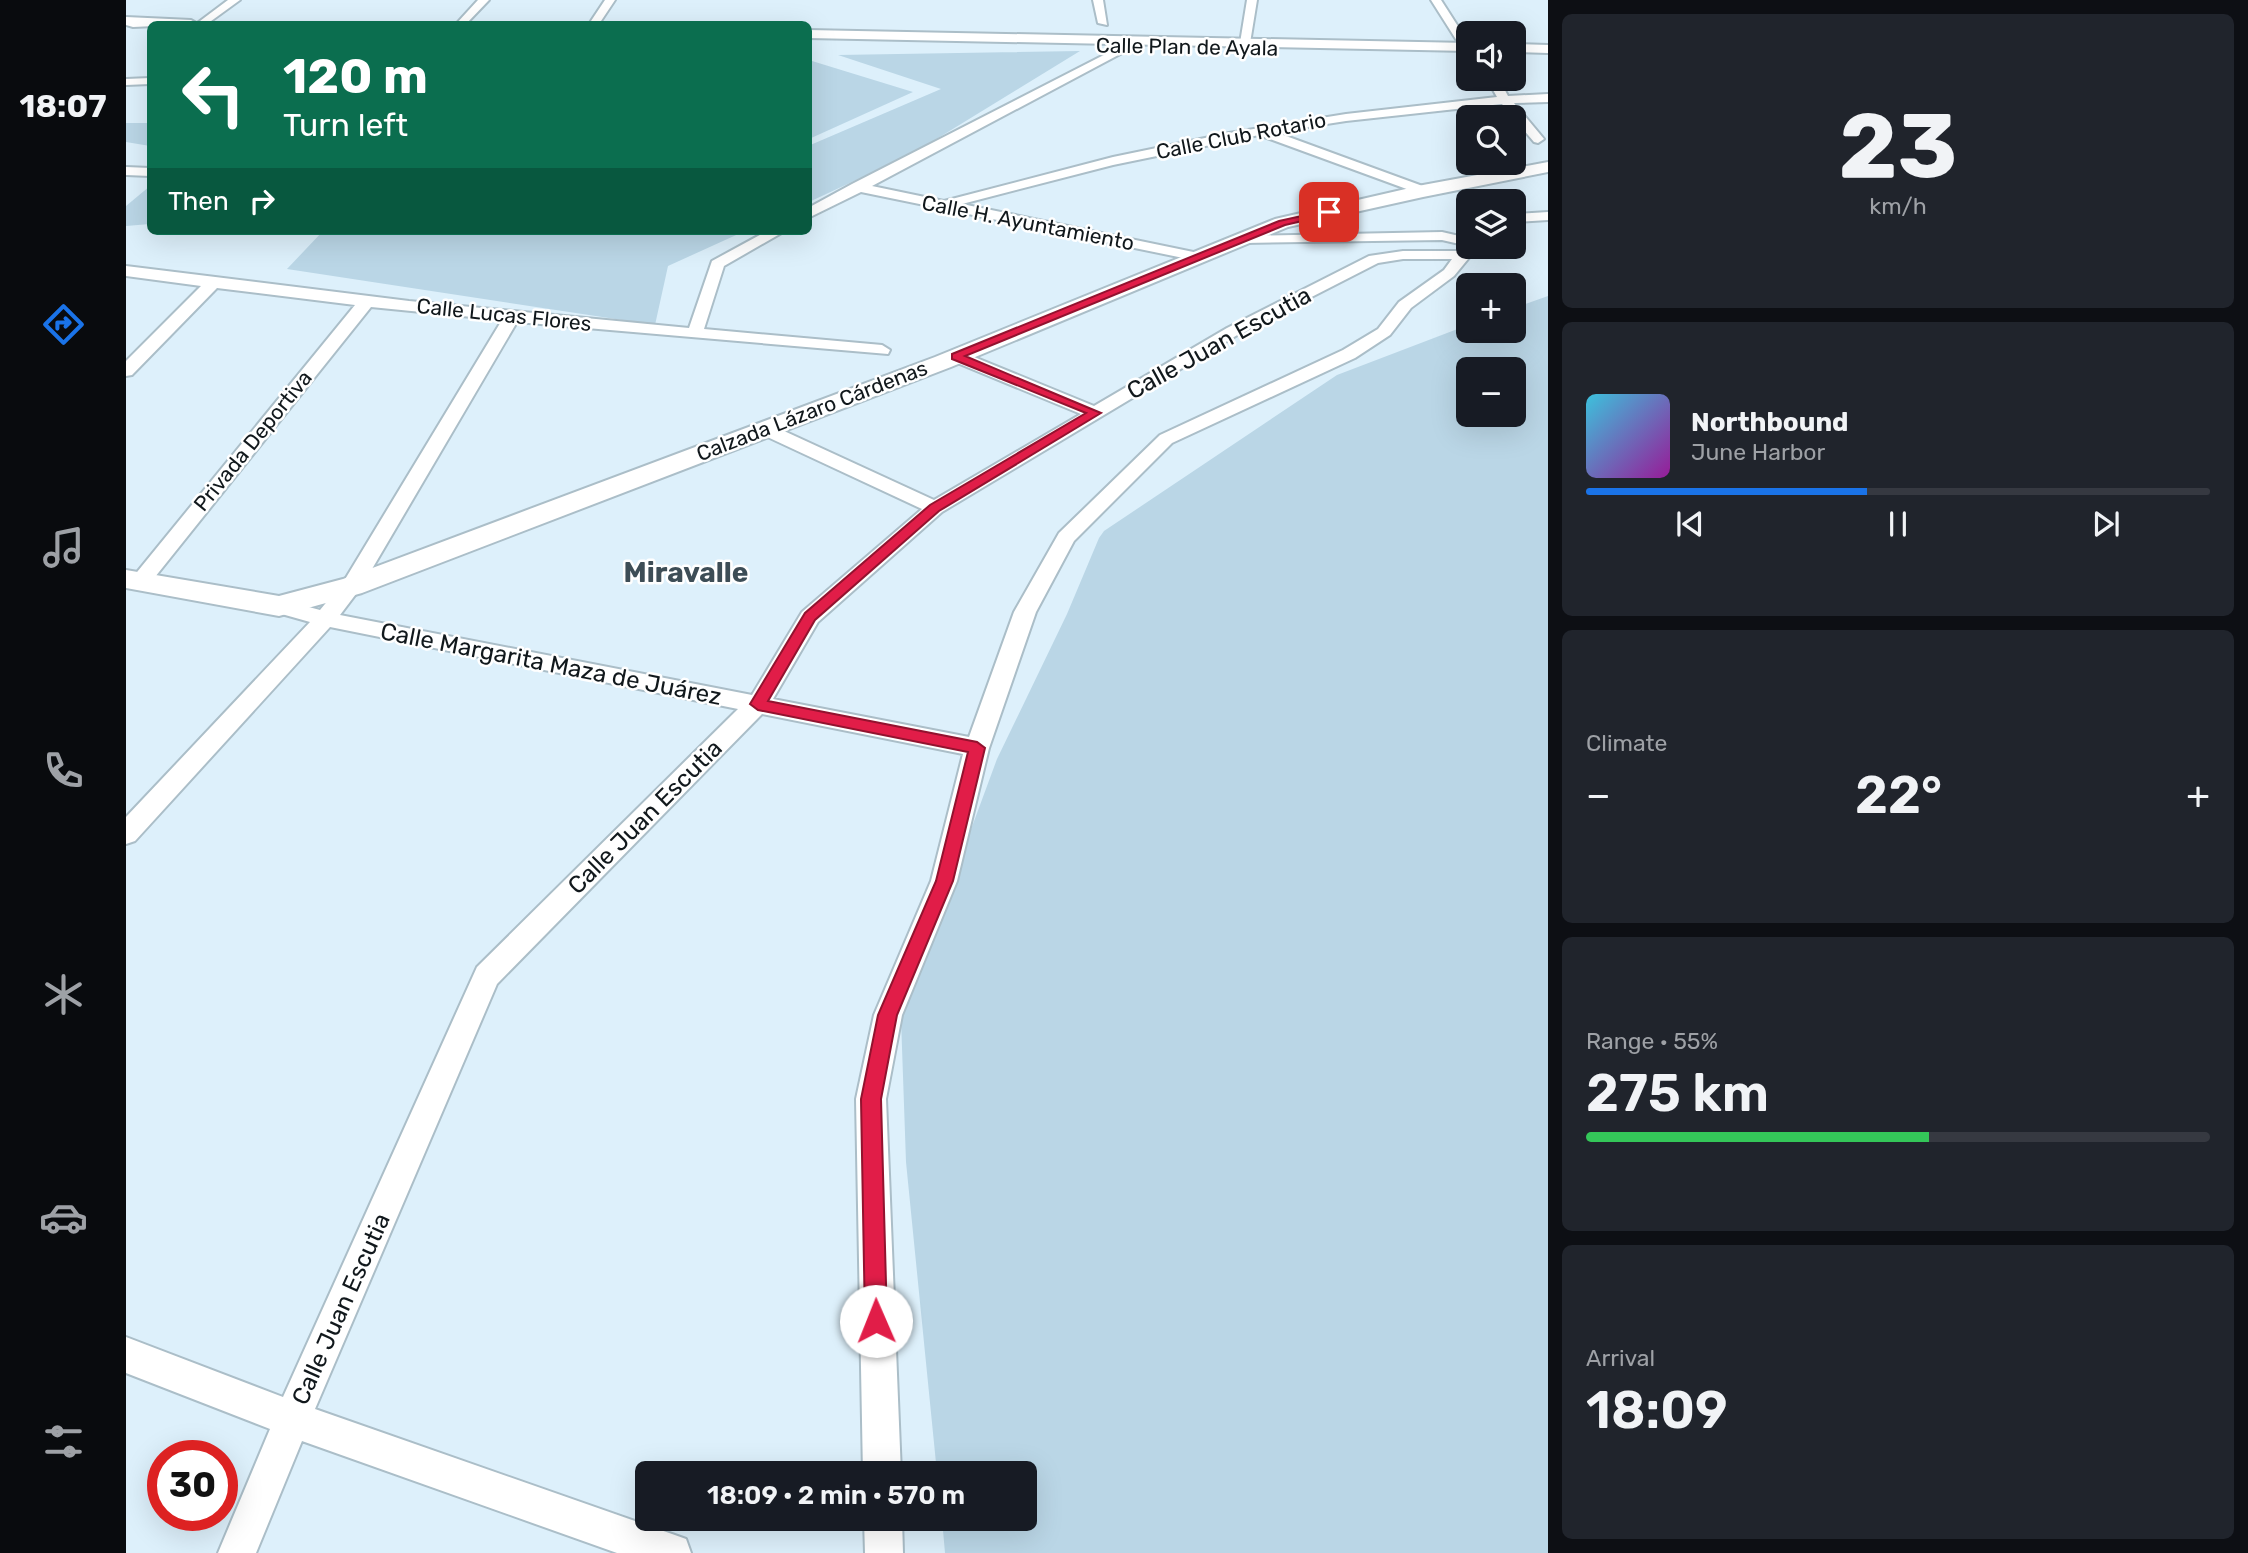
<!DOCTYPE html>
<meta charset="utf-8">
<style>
:root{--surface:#171b24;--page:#20242c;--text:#f1f3f6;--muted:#9ea1a6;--line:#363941;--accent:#1a73e8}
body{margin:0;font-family:Rubik,sans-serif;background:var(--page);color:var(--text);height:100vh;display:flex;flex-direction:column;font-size:26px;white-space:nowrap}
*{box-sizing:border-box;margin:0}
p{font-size:23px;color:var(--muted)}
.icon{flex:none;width:38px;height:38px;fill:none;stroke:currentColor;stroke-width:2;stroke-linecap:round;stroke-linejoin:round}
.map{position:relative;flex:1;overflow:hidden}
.side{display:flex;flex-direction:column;gap:14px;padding:14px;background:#0d0f14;width:700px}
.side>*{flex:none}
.top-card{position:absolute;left:21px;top:21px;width:665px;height:214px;border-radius:10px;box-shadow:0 7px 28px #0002;background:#0b6e4f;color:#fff;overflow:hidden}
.buttons{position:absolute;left:1330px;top:21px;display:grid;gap:14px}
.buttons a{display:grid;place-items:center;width:70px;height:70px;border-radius:10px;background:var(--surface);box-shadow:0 7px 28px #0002;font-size:35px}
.speed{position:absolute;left:21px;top:1440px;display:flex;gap:14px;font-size:35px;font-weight:700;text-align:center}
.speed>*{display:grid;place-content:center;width:91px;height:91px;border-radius:50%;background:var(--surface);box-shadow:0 7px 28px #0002;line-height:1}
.speed .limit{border:10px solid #d22;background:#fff;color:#111}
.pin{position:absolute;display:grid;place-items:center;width:60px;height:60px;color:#fff;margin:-30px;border-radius:14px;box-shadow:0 4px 10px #0006}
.me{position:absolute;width:77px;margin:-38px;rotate:359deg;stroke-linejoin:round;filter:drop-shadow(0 0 5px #0008)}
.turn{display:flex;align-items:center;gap:24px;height:147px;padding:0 21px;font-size:32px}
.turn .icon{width:91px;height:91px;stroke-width:2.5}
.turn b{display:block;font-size:49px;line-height:60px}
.then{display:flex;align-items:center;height:66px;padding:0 21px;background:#0003;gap:14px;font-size:26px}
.big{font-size:52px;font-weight:600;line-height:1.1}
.side .card{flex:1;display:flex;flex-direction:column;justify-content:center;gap:10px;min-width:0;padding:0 24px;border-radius:10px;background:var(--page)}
.side .dial{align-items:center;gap:0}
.dial b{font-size:91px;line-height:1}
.song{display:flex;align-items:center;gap:21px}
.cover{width:84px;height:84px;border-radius:10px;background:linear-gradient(135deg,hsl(190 70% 55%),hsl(300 70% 35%))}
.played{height:7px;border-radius:4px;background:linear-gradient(90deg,var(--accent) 45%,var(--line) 45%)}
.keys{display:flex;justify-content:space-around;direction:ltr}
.heat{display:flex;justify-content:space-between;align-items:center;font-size:38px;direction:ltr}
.charge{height:10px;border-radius:5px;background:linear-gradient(90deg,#34c759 55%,var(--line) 0)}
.trip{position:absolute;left:509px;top:1461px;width:402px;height:70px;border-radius:10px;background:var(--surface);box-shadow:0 7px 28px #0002;font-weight:600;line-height:70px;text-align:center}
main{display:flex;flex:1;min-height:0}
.dock{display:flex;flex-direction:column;width:126px;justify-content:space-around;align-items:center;background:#090b0e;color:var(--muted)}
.dock .icon{width:49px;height:49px}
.dock .selected{color:var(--accent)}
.dock b{font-size:32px;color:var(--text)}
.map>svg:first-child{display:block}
.green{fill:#bad6e6;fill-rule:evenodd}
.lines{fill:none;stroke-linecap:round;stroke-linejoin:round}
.street-casing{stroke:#abbec8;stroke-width:4}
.secondary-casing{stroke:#abbec8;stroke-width:4}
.street{fill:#fff;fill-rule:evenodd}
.secondary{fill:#fff;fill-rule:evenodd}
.route{fill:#e11d48;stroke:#92132f;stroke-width:2}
.labels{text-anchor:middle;stroke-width:5;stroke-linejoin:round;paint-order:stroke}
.far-street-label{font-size:21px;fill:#11181c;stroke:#fff}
.street-label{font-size:24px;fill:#11181c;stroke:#fff}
.quarter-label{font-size:28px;font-weight:bold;fill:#3d4d56;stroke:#fff}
</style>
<main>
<nav class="dock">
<b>18:07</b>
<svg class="icon selected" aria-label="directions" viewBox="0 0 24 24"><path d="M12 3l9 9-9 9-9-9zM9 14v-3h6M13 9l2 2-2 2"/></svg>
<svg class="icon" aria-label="music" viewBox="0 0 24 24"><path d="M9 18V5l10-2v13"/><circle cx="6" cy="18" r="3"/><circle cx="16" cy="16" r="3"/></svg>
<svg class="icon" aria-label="phone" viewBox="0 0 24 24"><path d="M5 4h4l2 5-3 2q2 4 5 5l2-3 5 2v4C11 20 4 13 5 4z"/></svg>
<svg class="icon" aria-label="climate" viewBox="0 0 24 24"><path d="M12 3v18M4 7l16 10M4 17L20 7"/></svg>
<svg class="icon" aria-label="car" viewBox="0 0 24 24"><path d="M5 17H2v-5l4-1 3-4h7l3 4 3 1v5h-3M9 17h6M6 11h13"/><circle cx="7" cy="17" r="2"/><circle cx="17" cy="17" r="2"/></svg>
<svg class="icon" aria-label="filters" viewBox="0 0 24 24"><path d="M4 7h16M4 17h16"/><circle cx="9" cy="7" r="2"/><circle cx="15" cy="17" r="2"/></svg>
</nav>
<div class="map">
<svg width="1422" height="1553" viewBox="0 0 1422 1553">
<rect width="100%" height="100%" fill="#ddf0fb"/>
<path class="green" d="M954,51L786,154L683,202L682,146L815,89L712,55Z
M686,61L787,92L683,139L682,62Z
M0,123H24V146L0,142Z
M24,186V224L0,226V206Z
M197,231H619L542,266L529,325L161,269Z
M1422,296V1553H819L816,1519H900V1474L811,1473L780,1162L775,1019L871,759L941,614L973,538L978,531L1211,375L1342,325V331H1388V308ZM1342,369H1388V415H1342Z"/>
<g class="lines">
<g class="street-casing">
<path id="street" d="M102,0H114L81,24H70Z
M352,0H363L340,24H330Z
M479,0H489L473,24H463Z
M967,0H977L981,25L972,23Z
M1121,0H1131L1124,43L1126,48L1121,51L1117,50L1114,43Z
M1305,0H1315L1342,42V53L1338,52Z
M1009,39L1013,40V44L746,186L818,201L987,157L1103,133L1220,114L1371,97L1361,79H1373L1382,96L1422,94V102L1388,103L1418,139L1412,143L1408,142L1376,104L1220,121L1149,132L1302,188L1304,191L1297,195L1133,135L987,165L836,204L1077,254L1079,257L1072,261L735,192L682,218V208L726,184Z
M24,78V84L0,85V79Z
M0,167L24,168V176L0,175Z
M1422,212V220L1388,222V214Z
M641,231H659L598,266L578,329L756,345L764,350L762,354L391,322L236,586L214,615L626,695L676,612L796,509L633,433L630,429L633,425H645L808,500L955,414L824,360L822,356L824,352H836L968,406L1101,328L1243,256L1277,251H1334L1338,245L1316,240L1118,243L1113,242L1111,239L1113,236L1316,232L1342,238V247L1351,248L1328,276L1285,308L1264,335L1229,358L1046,443L948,541L910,612L863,748L831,881L776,1015L760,1099L775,1474H737L730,1099L748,1015L805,881L837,754L636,714L371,984L189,1409L546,1534L560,1539L565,1553H491L176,1441L130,1553H92L144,1429L0,1373V1337L157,1397L351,967L612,709L204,627L9,841L0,844V817L184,622L145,611L142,606L145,601L153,599L194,610L218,581L376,320L245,307L21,587H7L4,582L7,577L229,305L91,288L6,375L0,376V361L75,286L0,276V266L283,301L563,328L586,261ZM1277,259H1326L1318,270L1273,302L1252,329L1217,350L1034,435L933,533L888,612L843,737L647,699L692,622L816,512L1113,334L1252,263Z
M738,1519H776L777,1553H739Z"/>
</g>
<g class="secondary-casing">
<path id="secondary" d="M0,17L65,20L72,24L7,27L0,25Z
M682,30L1342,43V51L682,38Z
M1388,44L1422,45V53L1388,52Z
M1422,162V172L1297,197L1162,227L825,367L236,593L153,616L0,588V570L153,596L217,579L809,357L1149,219L1297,185Z"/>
</g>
<use href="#street" class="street"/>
<use href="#secondary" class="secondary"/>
</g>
<path class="route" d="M1203,210L1208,212L1207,214L1159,225L839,356L975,413L813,511L689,620L642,701L851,742L859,748L827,881L771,1015L755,1099L761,1321L758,1329L750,1332L742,1329L739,1321L735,1099L752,1015L810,881L842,752L632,710L624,704L679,613L804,505L960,413L826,359V354L1153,221Z"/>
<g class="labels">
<g class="far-street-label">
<text transform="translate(1061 47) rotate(1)" y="7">Calle Plan de Ayala</text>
<text transform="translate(1115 136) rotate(-11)" y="7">Calle Club Rotario</text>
<text transform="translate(902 223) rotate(11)" y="7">Calle H. Ayuntamiento</text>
<text transform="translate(378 315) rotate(6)" y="7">Calle Lucas Flores</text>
<text transform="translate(686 411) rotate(-21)" y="7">Calzada Lázaro Cárdenas</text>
<text transform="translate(127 441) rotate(-51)" y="7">Privada Deportiva</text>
</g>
<g class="street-label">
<text transform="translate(1093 343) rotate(-29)" y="8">Calle Juan Escutia</text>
<text transform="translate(425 664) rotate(11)" y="8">Calle Margarita Maza de Juárez</text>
<text transform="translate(519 817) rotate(-45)" y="8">Calle Juan Escutia</text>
<text transform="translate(215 1309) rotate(-66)" y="8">Calle Juan Escutia</text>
</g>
<g class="quarter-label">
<text x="560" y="582">Miravalle</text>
</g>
</g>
</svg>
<div class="buttons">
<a><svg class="icon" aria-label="sound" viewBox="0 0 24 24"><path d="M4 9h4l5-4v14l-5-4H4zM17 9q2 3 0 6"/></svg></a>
<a><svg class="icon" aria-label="search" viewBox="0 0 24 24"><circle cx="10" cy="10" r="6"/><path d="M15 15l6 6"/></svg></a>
<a><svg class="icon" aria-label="layers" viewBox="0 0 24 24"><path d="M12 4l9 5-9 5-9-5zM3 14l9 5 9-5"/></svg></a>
<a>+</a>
<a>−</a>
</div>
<div class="speed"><div class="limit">30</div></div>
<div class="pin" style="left:1203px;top:212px;background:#d93025"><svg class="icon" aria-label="arrive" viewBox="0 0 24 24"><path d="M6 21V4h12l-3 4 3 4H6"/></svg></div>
<svg class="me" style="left:750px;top:1321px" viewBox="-20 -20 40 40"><circle r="19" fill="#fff"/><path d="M0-13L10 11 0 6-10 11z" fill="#e11d48"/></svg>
<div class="trip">18:09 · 2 min · 570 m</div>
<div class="top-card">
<div class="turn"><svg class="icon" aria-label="left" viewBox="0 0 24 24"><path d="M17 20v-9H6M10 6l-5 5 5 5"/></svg><div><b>120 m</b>Turn left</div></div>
<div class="then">Then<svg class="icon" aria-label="right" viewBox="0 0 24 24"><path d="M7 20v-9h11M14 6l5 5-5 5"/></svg></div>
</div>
</div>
<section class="side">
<div class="card dial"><b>23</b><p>km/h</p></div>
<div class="card">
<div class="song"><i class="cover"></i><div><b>Northbound</b><p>June Harbor</p></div></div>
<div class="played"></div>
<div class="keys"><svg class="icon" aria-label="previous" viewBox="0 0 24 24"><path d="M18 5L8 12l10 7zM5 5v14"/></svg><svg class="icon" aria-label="pause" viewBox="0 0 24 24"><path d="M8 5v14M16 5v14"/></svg><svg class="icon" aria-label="next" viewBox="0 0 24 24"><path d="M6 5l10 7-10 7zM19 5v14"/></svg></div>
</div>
<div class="card"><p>Climate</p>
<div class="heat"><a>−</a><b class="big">22°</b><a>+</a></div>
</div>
<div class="card"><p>Range · 55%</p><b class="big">275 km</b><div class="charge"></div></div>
<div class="card"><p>Arrival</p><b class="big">18:09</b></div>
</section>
</main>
